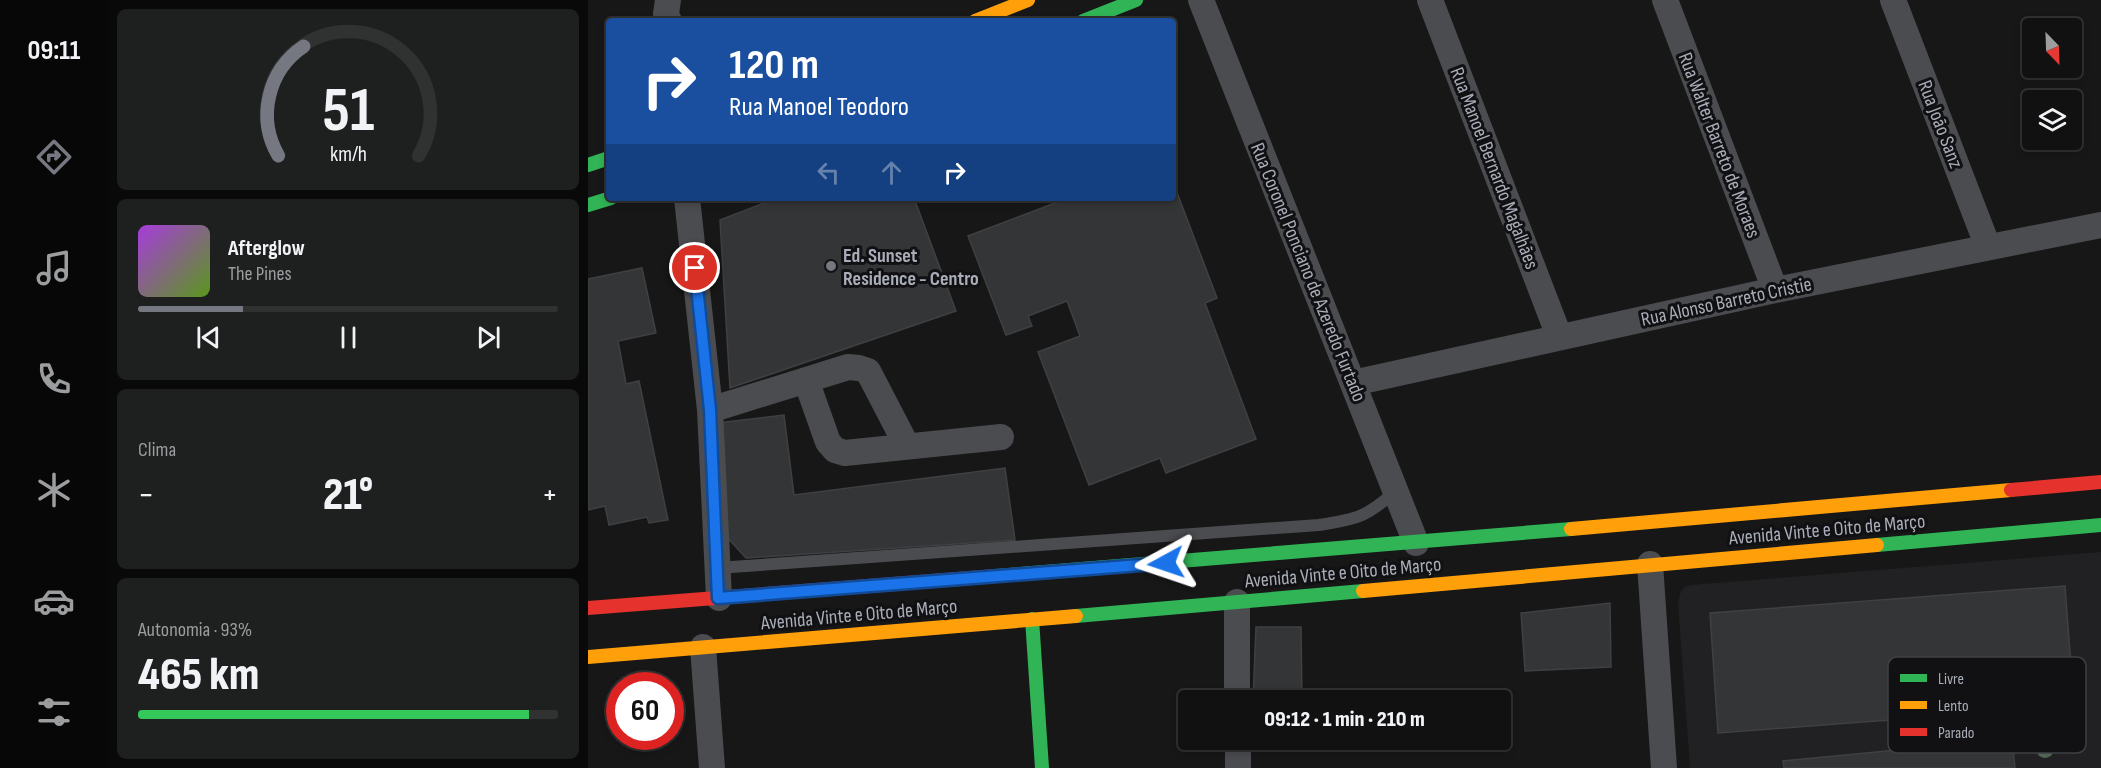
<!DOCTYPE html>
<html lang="pt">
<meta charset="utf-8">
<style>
:root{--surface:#111;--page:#1e1f1f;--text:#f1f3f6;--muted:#9c9d9f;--line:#303131;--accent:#757880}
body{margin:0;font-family:"Sofia Sans Condensed",sans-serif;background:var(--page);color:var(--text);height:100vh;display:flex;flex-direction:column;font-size:22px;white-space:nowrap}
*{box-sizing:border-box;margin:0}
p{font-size:20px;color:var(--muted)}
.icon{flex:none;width:33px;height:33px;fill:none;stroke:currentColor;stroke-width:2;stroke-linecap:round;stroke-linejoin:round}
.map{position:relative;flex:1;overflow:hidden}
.panel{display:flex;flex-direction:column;gap:9px;padding:9px;background:#090909;width:480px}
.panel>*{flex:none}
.guide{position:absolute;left:18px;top:18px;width:570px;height:183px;border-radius:6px;box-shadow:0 3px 9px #0003,0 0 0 2px var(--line);background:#1a4fa0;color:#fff;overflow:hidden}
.needle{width:39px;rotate:157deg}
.fabs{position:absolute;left:1434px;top:18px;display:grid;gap:12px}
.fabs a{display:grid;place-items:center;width:60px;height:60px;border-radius:6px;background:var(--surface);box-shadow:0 3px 9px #0003,0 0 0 2px var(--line);font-size:30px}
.speed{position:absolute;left:18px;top:672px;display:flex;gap:12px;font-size:30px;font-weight:700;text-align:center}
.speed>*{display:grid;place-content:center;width:78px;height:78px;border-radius:50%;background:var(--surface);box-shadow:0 3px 9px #0003,0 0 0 2px var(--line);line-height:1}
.speed .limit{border:9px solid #d22;background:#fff;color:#111}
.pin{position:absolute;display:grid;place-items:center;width:51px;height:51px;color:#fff;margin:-26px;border:3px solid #fff;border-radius:50%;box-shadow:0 2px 6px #0007}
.me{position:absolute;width:66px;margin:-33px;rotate:265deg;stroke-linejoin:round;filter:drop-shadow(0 0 4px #0008)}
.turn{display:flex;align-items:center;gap:21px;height:126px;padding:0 24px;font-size:27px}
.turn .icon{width:78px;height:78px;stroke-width:2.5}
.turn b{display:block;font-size:42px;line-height:51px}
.lanes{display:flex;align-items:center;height:57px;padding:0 24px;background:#0003;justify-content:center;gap:30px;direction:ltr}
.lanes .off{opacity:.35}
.big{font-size:45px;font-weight:800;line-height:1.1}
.panel .widget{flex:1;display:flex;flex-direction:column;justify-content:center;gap:9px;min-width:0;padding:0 21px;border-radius:9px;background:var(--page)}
.panel .dial{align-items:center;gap:0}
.dial svg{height:156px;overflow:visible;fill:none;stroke:var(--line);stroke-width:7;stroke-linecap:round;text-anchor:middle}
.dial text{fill:var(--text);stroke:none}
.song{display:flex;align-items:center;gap:18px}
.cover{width:72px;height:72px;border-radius:9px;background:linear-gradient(135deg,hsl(280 70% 55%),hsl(90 70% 35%))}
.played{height:6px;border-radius:3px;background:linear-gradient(90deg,var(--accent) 25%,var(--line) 25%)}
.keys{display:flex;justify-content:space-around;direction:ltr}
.heat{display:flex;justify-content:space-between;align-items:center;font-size:33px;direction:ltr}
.charge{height:9px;border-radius:4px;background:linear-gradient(90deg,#34c759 93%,var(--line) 0)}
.trip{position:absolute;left:590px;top:690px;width:333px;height:60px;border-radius:6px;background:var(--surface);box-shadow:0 3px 9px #0003,0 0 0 2px var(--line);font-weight:800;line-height:60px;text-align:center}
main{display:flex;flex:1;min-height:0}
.tabs{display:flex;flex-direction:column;width:108px;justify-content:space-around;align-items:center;background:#070707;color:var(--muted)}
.tabs .icon{width:42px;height:42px}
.tabs .active{color:var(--accent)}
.tabs b{font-size:27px;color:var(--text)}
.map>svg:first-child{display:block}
.built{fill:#212124}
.building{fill:#343537;stroke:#3f4043;stroke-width:1.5}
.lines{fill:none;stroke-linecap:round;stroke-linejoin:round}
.lane{stroke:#4b4c50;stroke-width:12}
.street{stroke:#4b4c50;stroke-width:26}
.fast{stroke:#30b455;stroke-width:14}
.slow{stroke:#ff9f0a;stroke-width:14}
.jam{stroke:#e5322d;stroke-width:14}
.tree{fill:#506451}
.route-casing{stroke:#114b97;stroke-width:15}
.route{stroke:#1a73e8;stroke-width:10}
.poi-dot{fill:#757880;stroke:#111113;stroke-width:2}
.labels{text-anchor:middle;stroke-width:6;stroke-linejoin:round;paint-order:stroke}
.street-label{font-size:20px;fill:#a8adb8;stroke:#111113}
.poi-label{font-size:20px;font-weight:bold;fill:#a8adb8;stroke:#111113;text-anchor:start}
.key{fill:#111113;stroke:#3e4045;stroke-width:1.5}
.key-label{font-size:16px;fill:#a8adb8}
</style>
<main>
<nav class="tabs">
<b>09:11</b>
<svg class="icon active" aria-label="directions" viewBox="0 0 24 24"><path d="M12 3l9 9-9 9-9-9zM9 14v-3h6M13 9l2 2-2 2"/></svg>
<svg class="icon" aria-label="music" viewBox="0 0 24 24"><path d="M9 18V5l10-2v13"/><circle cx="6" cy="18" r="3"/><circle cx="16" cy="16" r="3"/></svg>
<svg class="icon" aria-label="phone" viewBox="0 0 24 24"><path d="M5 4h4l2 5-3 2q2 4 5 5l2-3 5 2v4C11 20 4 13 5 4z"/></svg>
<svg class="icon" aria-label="climate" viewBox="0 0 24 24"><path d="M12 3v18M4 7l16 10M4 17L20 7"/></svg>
<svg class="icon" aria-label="car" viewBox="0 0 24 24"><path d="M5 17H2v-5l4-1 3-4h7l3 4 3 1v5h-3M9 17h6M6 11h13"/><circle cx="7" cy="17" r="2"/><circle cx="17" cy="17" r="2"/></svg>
<svg class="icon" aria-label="filters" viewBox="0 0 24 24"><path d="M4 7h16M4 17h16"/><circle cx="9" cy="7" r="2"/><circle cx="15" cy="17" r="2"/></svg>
</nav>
<section class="panel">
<div class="widget dial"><svg viewBox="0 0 100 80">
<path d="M14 69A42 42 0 1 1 86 69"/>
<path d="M14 69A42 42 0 0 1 27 13" stroke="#757880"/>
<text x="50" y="56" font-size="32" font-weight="700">51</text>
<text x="50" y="72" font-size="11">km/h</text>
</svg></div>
<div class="widget">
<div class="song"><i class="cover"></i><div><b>Afterglow</b><p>The Pines</p></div></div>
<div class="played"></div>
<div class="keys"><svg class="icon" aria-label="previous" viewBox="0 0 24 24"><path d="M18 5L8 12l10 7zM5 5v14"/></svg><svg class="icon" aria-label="pause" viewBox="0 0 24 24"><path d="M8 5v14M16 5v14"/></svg><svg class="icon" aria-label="next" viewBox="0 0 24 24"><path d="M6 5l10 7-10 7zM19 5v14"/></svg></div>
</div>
<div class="widget"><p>Clima</p>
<div class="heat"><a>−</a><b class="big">21°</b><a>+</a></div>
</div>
<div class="widget"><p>Autonomia · 93%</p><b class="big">465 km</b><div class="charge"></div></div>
</section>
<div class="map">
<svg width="1513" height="768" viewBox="0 0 1513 768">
<rect width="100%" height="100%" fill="#171717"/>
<path class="built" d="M1513,552V768H1102L1090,603L1093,591L1097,587L1103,585Z"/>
<path class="building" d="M585,182L629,298L617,303L668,439L578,473L572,458L501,485L450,352L492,336L479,301L440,316L444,326L418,335L380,236L480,198H585Z
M189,198H326L368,311L142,388L132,220Z
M54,268L68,333L30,341L38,384L51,381L80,520L61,523L59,517L21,525L17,506L0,510V279Z
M196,415L206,495L417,468L427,540L158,558L136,534L130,423Z
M1477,586L1486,706L1130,733L1122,613Z
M1022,603L1023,667L937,671L933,613Z
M668,627H713L714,700H665Z
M1424,739L1427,768H1196L1195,761Z"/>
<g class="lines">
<path class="lane" d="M129,568L731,525C770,519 778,517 808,491"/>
<path class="street" d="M80,0L78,14L81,21
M613,0L828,543
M842,0L971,336
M1077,0L1187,290
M1305,0L1400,247
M99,198L122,410L131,598
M218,380L240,442L247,450L257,453L413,437
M765,383L1187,290L1513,225
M122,410L260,367L271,368L280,371L319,446
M1062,564L1076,768
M649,602V700
M115,647L124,768
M650,740V768"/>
<path class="fast" d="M495,21L548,0
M0,165L21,158
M0,205L23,198
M1289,545L1513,525
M408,576L983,529
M488,616L775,591
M444,619L454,768"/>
<path class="slow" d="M387,21L440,0
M983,529L1423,490
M775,591L1289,545
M0,657L488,616"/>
<path class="jam" d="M1423,490L1513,482
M0,608L408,576"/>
</g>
<circle class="tree" cx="1457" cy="749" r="9"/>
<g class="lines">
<g class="route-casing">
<path id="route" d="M107,268L122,410L130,598L578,563"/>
</g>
<use href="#route" class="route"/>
</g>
<circle class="poi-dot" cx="243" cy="266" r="6"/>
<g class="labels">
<g class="street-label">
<text transform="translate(1353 124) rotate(69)" y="7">Rua João Sanz</text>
<text transform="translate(1132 145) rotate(69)" y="7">Rua Walter Barreto de Moraes</text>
<text transform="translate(907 168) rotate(69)" y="7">Rua Manoel Bernardo Magalhães</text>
<text transform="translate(721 272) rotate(68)" y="7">Rua Coronel Ponciano de Azeredo Furtado</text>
<text transform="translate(1138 301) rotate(-12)" y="7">Rua Alonso Barreto Cristie</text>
<text transform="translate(1239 529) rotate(-5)" y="7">Avenida Vinte e Oito de Março</text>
<text transform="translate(755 572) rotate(-5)" y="7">Avenida Vinte e Oito de Março</text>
<text transform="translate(271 614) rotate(-5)" y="7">Avenida Vinte e Oito de Março</text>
</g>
<g class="poi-label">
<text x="255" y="262">Ed. Sunset<tspan x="255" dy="23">Residence - Centro</tspan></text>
</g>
</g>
<rect x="1300" y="657" width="198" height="96" rx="9" class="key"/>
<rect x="1312" y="674" width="27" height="8" fill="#30b455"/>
<rect x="1312" y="701" width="27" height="8" fill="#ff9f0a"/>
<rect x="1312" y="728" width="27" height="8" fill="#e5322d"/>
<g class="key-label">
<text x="1350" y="684">Livre</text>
<text x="1350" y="711">Lento</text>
<text x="1350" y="738">Parado</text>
</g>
</svg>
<div class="fabs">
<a><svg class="needle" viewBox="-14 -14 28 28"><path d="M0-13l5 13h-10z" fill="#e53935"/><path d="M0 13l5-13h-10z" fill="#9c9d9f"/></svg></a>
<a><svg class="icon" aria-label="layers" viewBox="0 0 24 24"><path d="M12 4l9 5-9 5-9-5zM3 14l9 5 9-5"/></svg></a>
</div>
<div class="speed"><div class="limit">60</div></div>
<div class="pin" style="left:107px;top:268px;background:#d93025"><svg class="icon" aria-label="arrive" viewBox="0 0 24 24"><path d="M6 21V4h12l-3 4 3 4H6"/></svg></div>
<svg class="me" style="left:578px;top:563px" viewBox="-20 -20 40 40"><path d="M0-17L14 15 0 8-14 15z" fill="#1a73e8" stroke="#fff" stroke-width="4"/></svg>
<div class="trip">09:12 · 1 min · 210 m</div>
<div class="guide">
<div class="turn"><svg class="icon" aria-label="right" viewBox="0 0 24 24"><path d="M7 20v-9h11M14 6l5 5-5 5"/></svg><div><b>120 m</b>Rua Manoel Teodoro</div></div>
<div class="lanes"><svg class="icon off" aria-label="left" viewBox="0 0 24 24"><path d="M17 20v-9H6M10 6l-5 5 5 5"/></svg><svg class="icon off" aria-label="ahead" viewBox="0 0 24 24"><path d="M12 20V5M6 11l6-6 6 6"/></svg><svg class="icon" aria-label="right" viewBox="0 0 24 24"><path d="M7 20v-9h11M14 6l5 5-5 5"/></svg></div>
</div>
</div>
</main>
